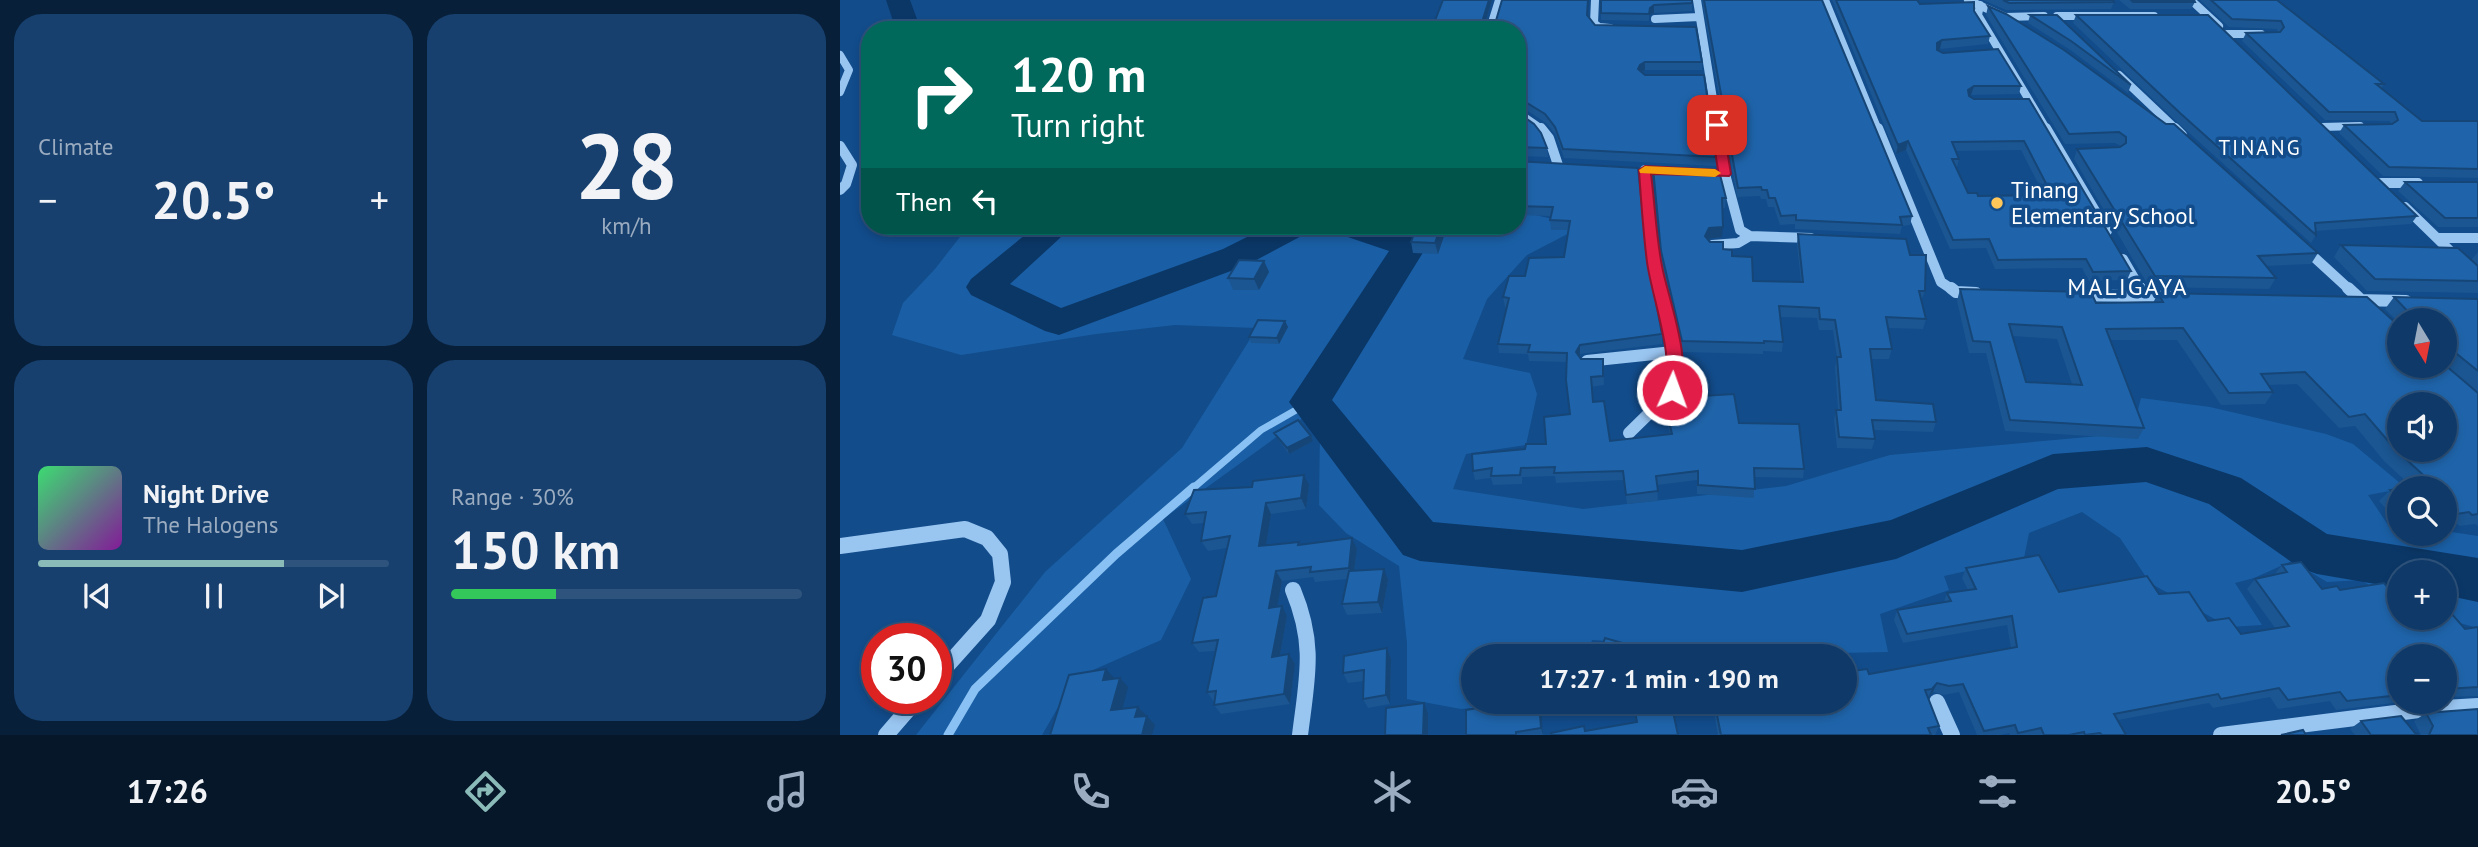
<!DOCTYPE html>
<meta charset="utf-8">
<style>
:root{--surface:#0e3968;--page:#17406e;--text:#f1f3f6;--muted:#9bacc0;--line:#2e537c;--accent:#8bbbb9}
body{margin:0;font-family:"PT Sans",sans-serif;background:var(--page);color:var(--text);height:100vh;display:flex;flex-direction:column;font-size:26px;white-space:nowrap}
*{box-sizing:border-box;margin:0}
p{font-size:23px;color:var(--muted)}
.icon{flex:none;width:38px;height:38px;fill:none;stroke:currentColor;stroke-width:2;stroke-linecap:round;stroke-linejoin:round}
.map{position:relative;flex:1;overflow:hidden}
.sheet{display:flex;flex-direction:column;gap:14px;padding:14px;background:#081f39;width:840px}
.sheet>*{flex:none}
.top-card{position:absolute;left:21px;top:21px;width:665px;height:214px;border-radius:28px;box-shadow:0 4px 10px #0003,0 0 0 2px var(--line);background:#00695c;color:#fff;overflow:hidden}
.needle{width:46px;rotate:170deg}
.tools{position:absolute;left:1547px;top:308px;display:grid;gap:14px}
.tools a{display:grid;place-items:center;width:70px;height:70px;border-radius:50%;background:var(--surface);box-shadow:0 4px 10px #0003,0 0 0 2px var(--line);font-size:35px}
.speed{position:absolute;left:21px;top:623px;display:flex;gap:14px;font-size:35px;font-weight:700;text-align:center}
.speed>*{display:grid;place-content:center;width:91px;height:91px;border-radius:50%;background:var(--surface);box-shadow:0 4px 10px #0003,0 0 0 2px var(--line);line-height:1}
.speed .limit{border:10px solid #d22;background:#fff;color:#111}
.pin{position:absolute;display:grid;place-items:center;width:60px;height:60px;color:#fff;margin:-30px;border-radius:14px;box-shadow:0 4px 10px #0006}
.me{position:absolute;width:77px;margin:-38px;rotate:2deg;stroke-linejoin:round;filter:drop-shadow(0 0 5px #0008)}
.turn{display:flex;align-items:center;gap:24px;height:147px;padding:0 35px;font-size:32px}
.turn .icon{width:91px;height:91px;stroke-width:2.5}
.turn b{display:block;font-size:49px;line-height:60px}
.then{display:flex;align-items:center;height:66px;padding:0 35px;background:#0003;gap:14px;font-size:26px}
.big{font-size:52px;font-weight:600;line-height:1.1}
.sheet .widget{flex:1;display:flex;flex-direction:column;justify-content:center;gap:10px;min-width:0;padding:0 24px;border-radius:28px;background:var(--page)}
.sheet .dial{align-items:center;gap:0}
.dial b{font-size:91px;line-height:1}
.song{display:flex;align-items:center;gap:21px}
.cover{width:84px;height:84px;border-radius:10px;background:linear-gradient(135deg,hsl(140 70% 55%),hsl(290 70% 35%))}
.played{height:7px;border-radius:4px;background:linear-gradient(90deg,var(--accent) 70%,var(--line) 70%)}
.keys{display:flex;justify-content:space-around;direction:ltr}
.heat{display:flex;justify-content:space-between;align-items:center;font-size:38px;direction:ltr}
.charge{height:10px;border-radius:5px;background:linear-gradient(90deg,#34c759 30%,var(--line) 0)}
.sheet .tiles{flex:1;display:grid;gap:14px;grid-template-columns:repeat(2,1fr)}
.trip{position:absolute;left:621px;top:644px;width:396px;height:70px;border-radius:35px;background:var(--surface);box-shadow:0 4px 10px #0003,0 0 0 2px var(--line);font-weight:600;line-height:70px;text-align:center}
.dock{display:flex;height:112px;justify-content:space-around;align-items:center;background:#06172a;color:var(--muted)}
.dock .icon{width:49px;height:49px}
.dock .active{color:var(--accent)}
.dock b{font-size:32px;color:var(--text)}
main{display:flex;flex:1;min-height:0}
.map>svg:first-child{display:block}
.green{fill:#1a5fa5}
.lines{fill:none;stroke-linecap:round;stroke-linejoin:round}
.stream-far1{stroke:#8ac1f4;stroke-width:7}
.stream{stroke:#8ac1f4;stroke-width:9}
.river{fill:#0b3767;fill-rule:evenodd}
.minor-far3{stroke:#99c5f1;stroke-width:8}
.minor-far2{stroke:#99c5f1;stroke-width:10}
.minor-far1{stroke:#99c5f1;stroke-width:12}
.minor{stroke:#99c5f1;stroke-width:16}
.wall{fill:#1b5692;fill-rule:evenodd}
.shaded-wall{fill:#164677}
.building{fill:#1f64aa;stroke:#164677;stroke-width:2;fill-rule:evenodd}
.route{fill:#e11d48;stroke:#92132f;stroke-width:2}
.slow{fill:#f59e0b}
.poi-dot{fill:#ffc759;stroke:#124c8b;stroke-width:2.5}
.labels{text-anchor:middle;stroke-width:7;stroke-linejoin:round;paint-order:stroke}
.far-quarter-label{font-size:21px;letter-spacing:2px;fill:#fff;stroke:#124c8b}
.poi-label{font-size:23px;fill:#fff;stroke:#124c8b;text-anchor:start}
.neighbourhood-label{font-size:24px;letter-spacing:2px;fill:#fff;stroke:#124c8b}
</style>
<main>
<section class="sheet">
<div class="tiles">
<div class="widget"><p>Climate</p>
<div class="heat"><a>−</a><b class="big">20.5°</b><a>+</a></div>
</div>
<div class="widget dial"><b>28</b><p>km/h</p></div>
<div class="widget">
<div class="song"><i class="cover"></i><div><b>Night Drive</b><p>The Halogens</p></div></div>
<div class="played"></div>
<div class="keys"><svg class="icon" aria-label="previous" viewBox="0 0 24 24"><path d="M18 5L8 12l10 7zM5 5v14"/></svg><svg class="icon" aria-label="pause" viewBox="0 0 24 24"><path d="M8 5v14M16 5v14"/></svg><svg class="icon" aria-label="next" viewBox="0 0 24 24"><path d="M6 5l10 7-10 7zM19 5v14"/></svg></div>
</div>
<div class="widget"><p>Range · 30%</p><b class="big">150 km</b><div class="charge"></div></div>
</div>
</section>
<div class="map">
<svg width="1638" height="735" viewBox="0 0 1638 735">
<rect width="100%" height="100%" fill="#124c8b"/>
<path class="green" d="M677,211L743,226L687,255L647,299L623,359L690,373L697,394L686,445L626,454L613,489L743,509L946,486L1050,455L1292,433L1301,398L1370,407L1486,434L1513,444L1566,488L1528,495L1550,528L1559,529V534H1605V531L1638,536V628L1601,618H1605V572H1559V604L1521,580L1487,582L1452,561L1414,578L1395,583L1422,625L1389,627L1310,583L1280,538L1242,512L1189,533L1184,558L1104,576L1109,590L1040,614L1048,652L844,656L843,646L752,640L746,656H634V702H697L621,709L567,699V643L559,566L506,533L479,505L480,430L464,417L323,519L351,579L321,640L235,678L202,735H76L205,572L342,448L417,328L335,325L256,334L121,355L52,335L63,303L95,269L123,233L136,226H677Z"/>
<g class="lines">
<path class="stream-far1" d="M352,489L421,430L470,402"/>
<path class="stream" d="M108,735L135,689L276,554L354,487"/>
<path class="river" d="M46,0H70L81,30H56Z
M196,226H233L170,284L221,308L383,249L429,226H472L467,233L407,265L219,335L205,331L131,295L126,287L131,279Z
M491,226C517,225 572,223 587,246L492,400L593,522L902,550L1051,520L1213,454L1307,447L1401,478L1487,534L1638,558V602L1605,595V572H1559V588L1477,574L1460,568L1369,504L1306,482L1218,489L1056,559L902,592L580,561L563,555L449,402L549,251L496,233Z"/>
<path class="minor-far3" d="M755,0L754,23L759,27L770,28
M857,0L878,130
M985,0L1038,130
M1128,0L1165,17L1204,16
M1351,0L1379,26
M1140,5L1138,15L1207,130
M1217,16H1314
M815,19L859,17
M650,29L659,0
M1387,34H1421
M0,55L9,70L0,92
M1279,75L1337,130
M677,112L703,130
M1482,127L1520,126"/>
<path class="minor-far2" d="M701,128L709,138L718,165
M878,128L885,174L900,230L910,236L971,238
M1038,128L1101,282L1113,290
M1206,128L1267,231
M1335,128L1342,135
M0,146L12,165L6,184L0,190
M805,170L814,262L820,290
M1541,183H1578
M1565,207L1638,278
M1597,238H1638
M872,245L898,243L910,236
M1463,247L1510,290
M1283,259L1301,290"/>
<path class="minor-far1" d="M1111,288L1116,292L1136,293
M1300,288L1305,297
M1508,288L1522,301
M1238,295L1332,297
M1514,300L1566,301
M747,361L833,352
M789,433L833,390L835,362L820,288"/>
<path class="minor" d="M0,546L125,529L147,538L160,554L163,582L148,620L96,678
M453,590C476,645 467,678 460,735
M1097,702L1112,735
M46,735L78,698
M1381,735L1587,709L1638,706"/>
</g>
<path class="wall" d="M603,0H652L645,24L646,27L748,16L755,25L862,62V70H805L802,72L876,157V166L724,158L716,135L706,123L680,106L677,107V30L594,23Z
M761,0H852V11L814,13L810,15L809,21L761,20Z
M862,0H982L1072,216L1070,225L1062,226L1060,234L955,229V224L940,225L934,207H928L926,199H921L920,196L897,197Z
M992,0H1077L1080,4L1134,11L1150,36L1148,44L1100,49L1098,50L1181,86L1179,94L1131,95L1129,96L1134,99H1189L1291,271L1287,280L1249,281L1242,268L1155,269L1146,248L1110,249L1066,150L1056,154ZM1181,150L1204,195L1138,196L1128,193L1116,167H1117L1119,159L1116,151Z
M1143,0H1273L1274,2L1271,9L1166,10Z
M1279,0H1354L1355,2L1351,9H1290Z
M1360,0H1437L1544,84L1541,89L1582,121H1638V178L1543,176L1499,133L1504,125L1551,124L1550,121L1485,120L1402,41L1406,33L1438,32L1437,29L1389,27Z
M1148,6L1478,253L1471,264L1426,266L1436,278L1429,289L1309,287L1234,159L1237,149L1281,146L1275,143L1225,144L1146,15Z
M1190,15H1217L1291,85L1288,93L1229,49L1188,23Z
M1236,15L1577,216L1571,224L1476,231V235L1471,243L1336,121L1233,23Z
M677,112L707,148L708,157L677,156Z
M677,161L807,254L822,334V344L740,354L739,357L741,359H763L764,385L751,387L753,402L770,441L830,434L824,411V401L899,423L964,469L963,478L914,477V498L857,494V480L817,485L818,501L787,504L784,480L716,483L715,476L682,477V484L653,485L651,478L635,480L633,471L685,449L706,444L730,414L727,362L689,361L688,354L659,353L658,344L667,307H665L663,297L685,276L724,257L729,230H711L710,220L711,216L677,215Z
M813,168L886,198L885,208H882V237L868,239L892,256L913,281L961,282L957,244L958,234L1070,255L1085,291L1081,301L1086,319L1083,329L1048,328L1052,349L1049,359H1031L1036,400L1096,422L1093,432L1034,430L1035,439L1032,449L997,448L994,420L996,410H998L995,367L997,357L993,330H979L977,318L940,317L943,342L942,352L923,351V354L842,352L821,261Z
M1565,182H1638V227H1598L1558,191Z
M602,226L604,236L598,254L573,253L571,242Z
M1501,245L1631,260L1638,252V293L1527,291L1494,257Z
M424,261L429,272L419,290H393L388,278Z
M1120,289L1256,303H1313L1318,293L1638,393V526L1635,524L1620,526L1617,524L1605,526V488L1572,487L1544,461L1515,426L1499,428L1457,384L1429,385L1433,392L1425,404L1381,405L1337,340H1270L1304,428L1298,439L1165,431L1146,353H1129L1117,301ZM1173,336L1217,339L1232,384L1186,382Z
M1554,297L1638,299V392L1605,364V320H1559V323L1545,309Z
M445,321L448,327L439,344L411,343L409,337Z
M434,433L471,436L473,441L449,454L437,438Z
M469,485L466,509L431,514L426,545L459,542L460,545L512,538L517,549L514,571L548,580L542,613L507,615L502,604L507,579L475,582L473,577L442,581L437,607L447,616L440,656L449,654L455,664L450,704L381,714L374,705V702L367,692L375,651L359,652L352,643L376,596L387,548L368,551L361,541L365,523L352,524L345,514L412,487Z
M1559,489V524L1539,501L1550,490Z
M1442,565L1482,589L1500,590L1559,618L1625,629L1638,627V696L1605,697V656H1559V702H1561L1496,710L1490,701L1438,709L1430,697L1373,708L1369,703L1278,720L1286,735H1170L1169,733L1160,735H1137L1119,692L1104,695L1093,692L1088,698L1099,726L1095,735H878L875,718L876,710L1004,702L1006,672L1029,674L1171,648L1167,625L1063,643L1054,620L1057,610L1104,602L1107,593L1128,590L1122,578L1126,568L1219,592L1319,594L1368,621L1401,634L1435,628L1407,589L1415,579L1434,575Z
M547,648L551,659L550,704L528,708L523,699L524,681L508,683L503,673Z
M699,702L703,735H626Z
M785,702H831L838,735L745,731L796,722L793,704Z
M1586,713L1638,735H1581L1574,721Z
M1521,721L1575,733L1579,735H1515L1510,729Z"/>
<path class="shaded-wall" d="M649,0H652L644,27L643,19Z
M814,5V13L810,15L809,21L810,8Z
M1102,40L1100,49L1095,52L1097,43Z
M805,62V70L800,73L798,69L800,65Z
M1134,86L1131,95L1126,98L1128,90Z
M677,98H679L680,106L677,107Z
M1068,141L1066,150L1056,154L1058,145Z
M602,226L604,236L598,254L595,243Z
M883,227L882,237L868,239L865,246V236L869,228Z
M424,261L429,272L419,290L414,279Z
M445,321L448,327L439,344L437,338Z
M740,345V354L737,361L736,352Z
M471,436L473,441L449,454L447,448Z
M464,475L469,485L466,509L461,498Z
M426,503L431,514L424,557L419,546Z
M512,538L517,549L513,578L509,568Z
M544,569L548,580L542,613L538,602Z
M436,571L442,581L435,618L429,608Z
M442,606L447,616L438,666L432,657Z
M547,648L551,659L550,704L546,695Z
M449,654L455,664L450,704L444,694Z
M266,669L275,679L263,680Z
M280,678L288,687L280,719L271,710Z
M1097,683L1093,692L1088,698L1092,689Z
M699,702L701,709L703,735L701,728Z
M584,703L588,714V735H583Z
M298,707L307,716L295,717Z
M307,716L315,725L312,735H302Z"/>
<path class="building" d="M603,0H649L643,19L646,27L655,24L662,0H748L747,15L755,25L856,27L862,62H805L800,65L798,69L805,75H864L876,157L723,149L715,127L705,114L679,98H677V30H588L591,23H594Z
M761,0H852V3L814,5L810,8L809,14L761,13Z
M864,0H982L1072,216L1060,217L1062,225L956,220V215L941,216L935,198H929L927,190H922L921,187L898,188Z
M996,0H1077L1080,4L1134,2V11L1150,36L1102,40L1097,43V50L1103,53L1158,49L1181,86H1134L1128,90L1129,96L1134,99H1189L1291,271L1253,272L1246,259L1158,260L1149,239L1113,240L1068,141L1058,145ZM1184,141L1212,195L1138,196L1137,193H1128L1112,159H1119L1112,142Z
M1163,0H1273L1274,2L1169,3Z
M1291,0H1354L1355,2H1293Z
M1371,0H1437L1544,84H1536L1582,121H1638V169L1549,167L1504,125L1552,124L1558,120L1555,112H1489L1406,33L1440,32L1444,27L1441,21L1392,19Z
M1148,6L1166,14L1224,50L1326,124H1334L1478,253L1418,256L1436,278L1315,276L1237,149L1280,147L1286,143V137L1279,132L1229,134Z
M1190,15H1217L1291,85L1231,41Z
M1236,15H1368L1577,216L1475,223L1476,235L1340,113Z
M677,112L694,124L701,133L707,148L677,147Z
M677,161L798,168L807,254L822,334L740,345L736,352L741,359H763V376L751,377L753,402L764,401L770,441L832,434L824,401L828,398L894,394L899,423L959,424L964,469L914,468L915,489L858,485V471L816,476L818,491L786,495L783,471L714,473L715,467L681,468L680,475L651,476L652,468L633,471L632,454L685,449L686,444H706L704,417L730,414L726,380L727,353L688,352L690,345L658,344L669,298L663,297L669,276H685L689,258L724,257L730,221L710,220L713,207L677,206Z
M813,168L879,171L886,198H882L883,227L869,228L865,236L870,242H883V249L892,250V256L912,257L913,281L963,282L958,234L1066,239L1070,255H1086L1085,291H1079L1086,319L1046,317L1052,349H1030L1036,400L1093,404L1096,422L1032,420L1035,439L999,437L996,410H1001L997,357H1001L995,320L980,319L979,308L939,306L943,342L924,341V343L842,341L821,251Z
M1565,182H1638V218H1605Z
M577,226H601L595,243L571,242Z
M1501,245L1618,248L1638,266V281L1535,279Z
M399,260L424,261L414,279L388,278Z
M1120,289L1251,292L1256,303L1323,302L1318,293L1527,297L1559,326V366L1605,365L1638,393V514L1632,515L1629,512L1610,515L1605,509V488H1562L1593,484L1555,449L1525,414L1509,417L1465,372L1421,374L1433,392L1389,393L1343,328L1266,329L1304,428L1170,420L1150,342L1133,341ZM1169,324L1222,327L1242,385L1186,382ZM1559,404H1605V450H1559Z
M1554,297L1638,299V371L1607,346L1605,347V320H1576Z
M418,320L445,321L437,338L409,337Z
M458,420L471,436L447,448L434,433Z
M464,475L461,498L426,503L419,546L459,542L458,545L512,538L509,568L470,572L471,567L436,571L429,608L442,606L432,657L449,654L444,694L374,705L376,691L367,692L378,640L352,643L363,598L376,596L390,536L361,541L366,512L345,514L354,490L412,487L413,481Z
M1559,489V500L1550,490Z
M1199,555L1219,592L1307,576L1319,594L1349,592L1368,621L1389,618L1401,634L1449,626L1415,579L1447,572L1442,565L1461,562L1482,589L1497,586L1500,590L1544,583L1559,600V618H1605V614L1611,613L1625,629L1638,627V687L1605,689V656H1559V695L1507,701L1500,692L1448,700L1439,688L1381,699L1378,694L1274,714L1286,735H1262L1260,733L1245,735L1244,732L1229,735H1204L1201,728L1178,733L1175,725L1144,731L1123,684L1109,686L1097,683L1092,689L1085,690L1099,726L1088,728L1091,735H881L876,710L920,702H1004V667L1006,672L1027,669L1029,674L1177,647L1172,616L1067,634L1057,610L1111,601L1107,593L1136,589L1126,568Z
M544,569L538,602L502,604L509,571Z
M765,638L803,649L804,647L835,652L834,656H759Z
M547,648L546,695L523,699L524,670L503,673L504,656Z
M266,669L263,680L280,678L271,710L298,707L295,717L307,716L302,735H210L229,675Z
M675,702H699L701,728L676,732V735H626V710Z
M793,702H831L838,735H711V733L744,726L745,731L797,722Z
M584,703L583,735H545L546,708Z
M1638,709V735H1589L1593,726L1586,713Z
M1561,716L1575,733L1579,735H1531L1521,721Z
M1463,730L1466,735H1441Z"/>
<path class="route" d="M877,122L883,125L891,174L889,176L811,174C815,204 816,236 822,266C828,298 854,365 838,394L832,395L824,390C836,362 811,294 807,262C803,231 801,200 799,170L805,166L878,170L871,125Z"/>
<path class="slow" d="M805,166L875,169L881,173L875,177L800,173L799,170Z"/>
<circle class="poi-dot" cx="1157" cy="203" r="7"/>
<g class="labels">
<g class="far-quarter-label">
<text x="1420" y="155">TINANG</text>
</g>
<g class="poi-label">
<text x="1171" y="198">Tinang<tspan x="1171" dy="26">Elementary School</tspan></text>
</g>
<g class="neighbourhood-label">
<text x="1288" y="295">MALIGAYA</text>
</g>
</g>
</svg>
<div class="tools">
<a><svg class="needle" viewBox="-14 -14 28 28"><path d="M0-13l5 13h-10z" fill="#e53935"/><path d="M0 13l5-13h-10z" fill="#9bacc0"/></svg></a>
<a><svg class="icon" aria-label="sound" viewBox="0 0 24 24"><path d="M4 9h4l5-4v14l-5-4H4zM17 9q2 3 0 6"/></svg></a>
<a><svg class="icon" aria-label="search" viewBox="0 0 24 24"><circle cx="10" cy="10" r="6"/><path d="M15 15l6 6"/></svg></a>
<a>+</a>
<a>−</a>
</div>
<div class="speed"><div class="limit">30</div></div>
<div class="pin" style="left:877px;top:125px;background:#d93025"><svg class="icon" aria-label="arrive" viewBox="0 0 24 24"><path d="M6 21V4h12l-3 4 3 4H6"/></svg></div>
<svg class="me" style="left:832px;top:390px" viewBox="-20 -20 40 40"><circle r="17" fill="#e11d48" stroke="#fff" stroke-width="3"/><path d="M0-11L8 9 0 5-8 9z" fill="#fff"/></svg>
<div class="trip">17:27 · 1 min · 190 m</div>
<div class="top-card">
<div class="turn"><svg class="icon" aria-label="right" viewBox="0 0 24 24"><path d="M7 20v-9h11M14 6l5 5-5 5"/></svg><div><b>120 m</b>Turn right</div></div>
<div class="then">Then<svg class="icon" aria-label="left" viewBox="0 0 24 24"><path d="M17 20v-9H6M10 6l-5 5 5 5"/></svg></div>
</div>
</div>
</main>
<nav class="dock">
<b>17:26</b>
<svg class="icon active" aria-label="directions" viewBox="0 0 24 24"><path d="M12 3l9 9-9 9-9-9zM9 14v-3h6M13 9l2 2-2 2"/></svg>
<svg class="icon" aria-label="music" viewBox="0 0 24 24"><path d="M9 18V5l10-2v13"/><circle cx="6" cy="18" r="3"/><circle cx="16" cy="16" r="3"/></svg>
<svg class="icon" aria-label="phone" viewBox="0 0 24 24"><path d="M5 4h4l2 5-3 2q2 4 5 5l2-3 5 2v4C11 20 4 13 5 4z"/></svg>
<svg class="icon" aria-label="climate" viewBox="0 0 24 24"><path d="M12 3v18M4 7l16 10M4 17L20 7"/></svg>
<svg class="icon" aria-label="car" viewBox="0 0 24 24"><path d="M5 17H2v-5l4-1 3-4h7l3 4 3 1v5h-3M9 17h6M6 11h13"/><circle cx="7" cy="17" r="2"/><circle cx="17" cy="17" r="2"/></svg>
<svg class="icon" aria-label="filters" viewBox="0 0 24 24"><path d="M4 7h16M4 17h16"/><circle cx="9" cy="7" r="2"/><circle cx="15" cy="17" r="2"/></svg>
<b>20.5°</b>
</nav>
